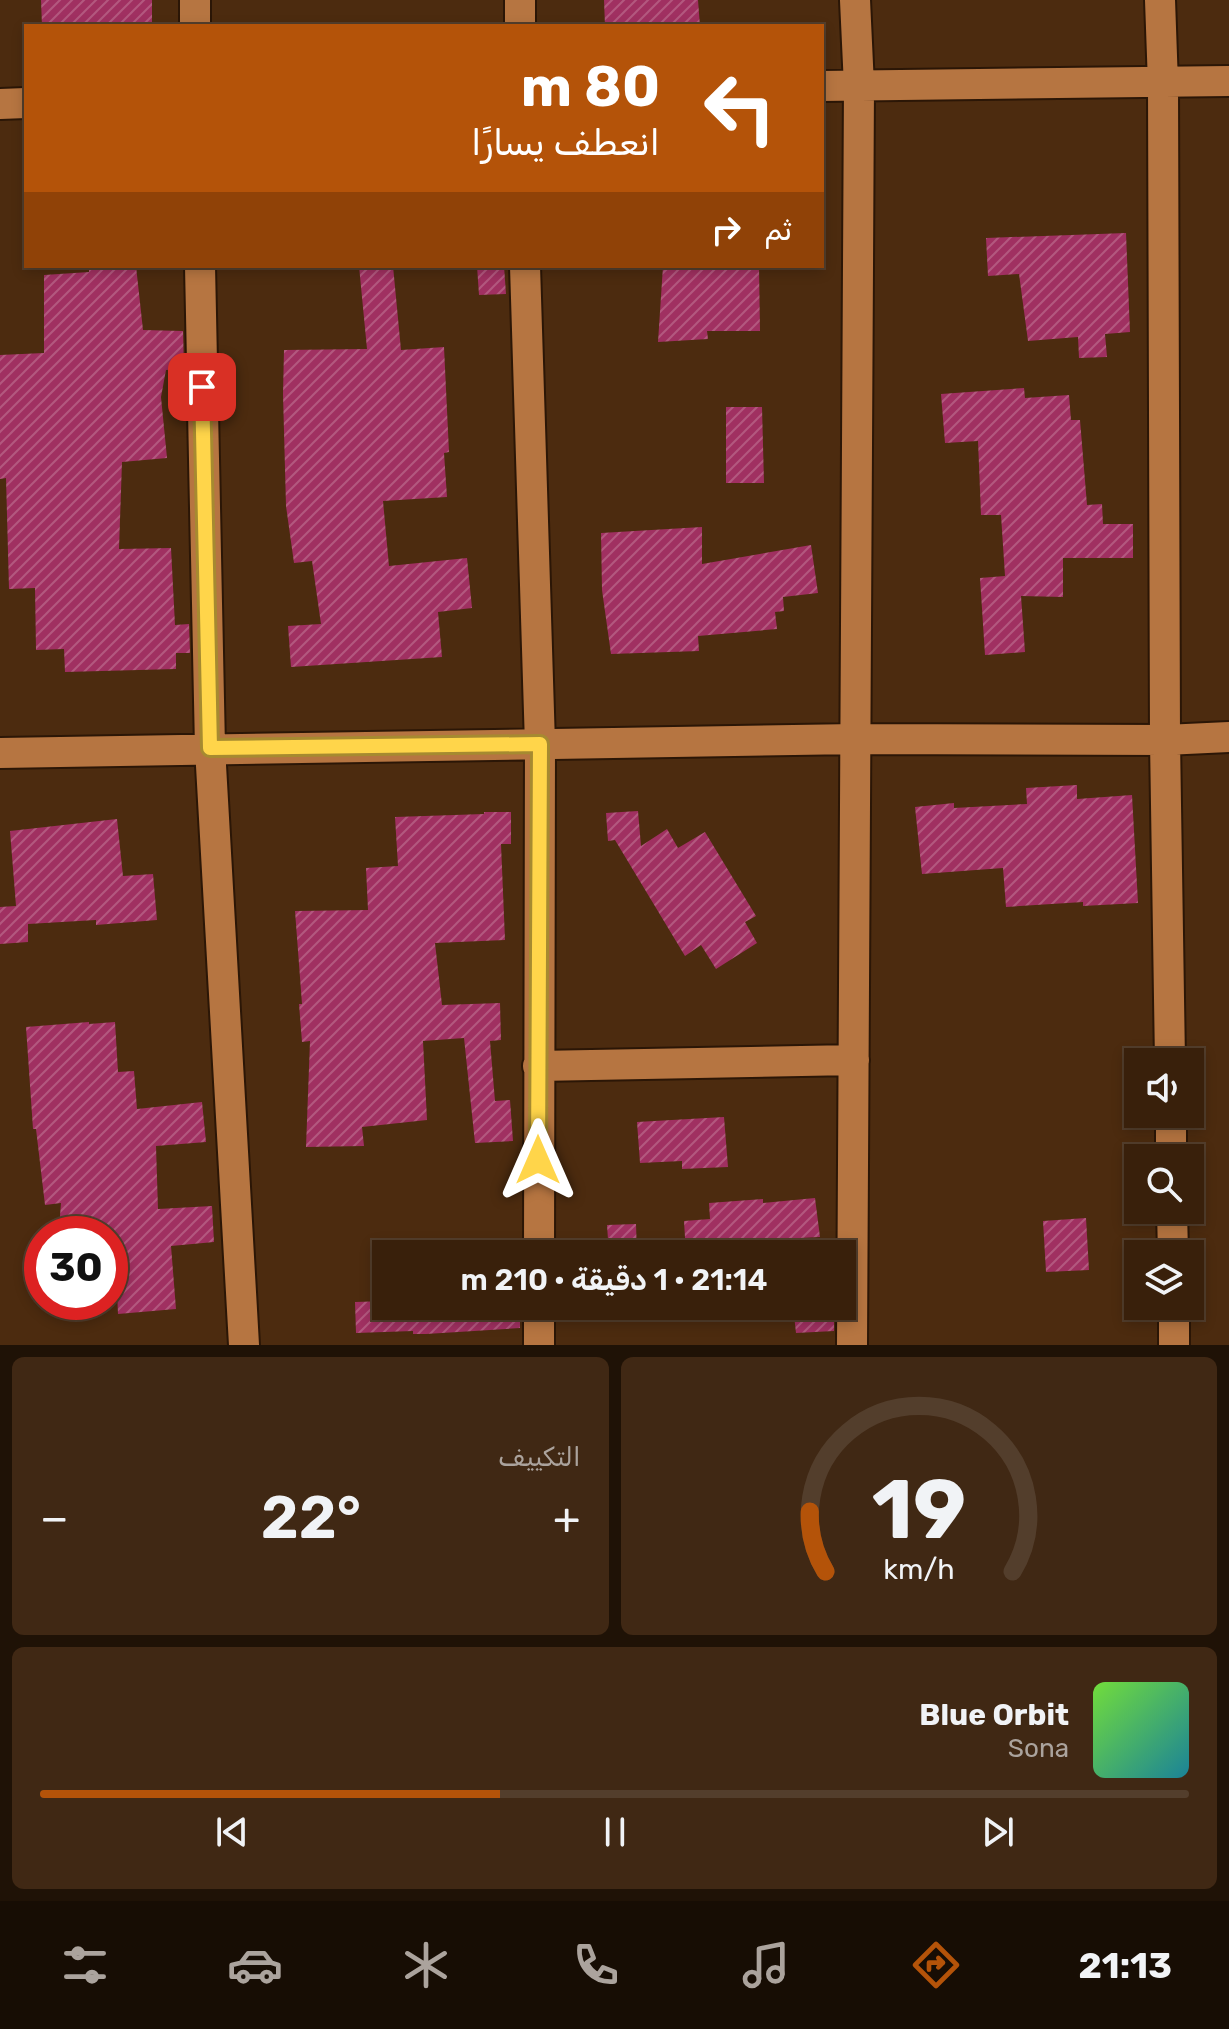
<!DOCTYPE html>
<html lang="ar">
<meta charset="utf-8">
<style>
:root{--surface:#39200b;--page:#402814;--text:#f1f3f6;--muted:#aba39d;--line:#533e2c;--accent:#b45309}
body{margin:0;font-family:Rubik,Cairo,sans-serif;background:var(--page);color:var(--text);direction:rtl;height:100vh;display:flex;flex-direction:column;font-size:30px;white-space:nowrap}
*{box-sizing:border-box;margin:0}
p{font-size:26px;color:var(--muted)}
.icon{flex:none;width:44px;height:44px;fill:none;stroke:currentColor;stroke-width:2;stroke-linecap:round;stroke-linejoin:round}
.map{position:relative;height:1345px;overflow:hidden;direction:ltr}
.details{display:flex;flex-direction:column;gap:12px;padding:12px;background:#1f1206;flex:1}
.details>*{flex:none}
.hud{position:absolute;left:24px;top:24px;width:800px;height:244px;border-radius:0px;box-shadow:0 4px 12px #0003,0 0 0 2px var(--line);direction:rtl;background:#b45309;color:#fff;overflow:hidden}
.fabs{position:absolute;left:1124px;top:1048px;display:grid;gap:16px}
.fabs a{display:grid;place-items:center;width:80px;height:80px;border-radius:0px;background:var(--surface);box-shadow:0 4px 12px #0003,0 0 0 2px var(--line);font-size:40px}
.speed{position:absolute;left:24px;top:1216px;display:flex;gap:16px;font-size:40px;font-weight:700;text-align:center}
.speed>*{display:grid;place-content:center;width:104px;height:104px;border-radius:50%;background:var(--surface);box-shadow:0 4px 12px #0003,0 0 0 2px var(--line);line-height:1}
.speed .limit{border:12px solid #d22;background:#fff;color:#111}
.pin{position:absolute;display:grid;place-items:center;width:68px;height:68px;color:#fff;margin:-34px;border-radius:16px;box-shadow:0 4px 12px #0006}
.me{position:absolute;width:88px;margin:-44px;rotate:0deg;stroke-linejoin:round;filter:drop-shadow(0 0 6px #0008)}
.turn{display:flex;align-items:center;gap:28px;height:168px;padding:0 32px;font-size:36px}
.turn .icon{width:104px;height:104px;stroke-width:2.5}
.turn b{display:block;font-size:56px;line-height:68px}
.then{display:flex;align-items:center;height:76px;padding:0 32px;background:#0003;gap:16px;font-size:30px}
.big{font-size:60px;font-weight:600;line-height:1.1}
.details .widget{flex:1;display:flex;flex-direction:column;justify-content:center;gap:12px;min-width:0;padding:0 28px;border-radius:12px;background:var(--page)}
.details .dial{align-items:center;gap:0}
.dial svg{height:208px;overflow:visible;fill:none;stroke:var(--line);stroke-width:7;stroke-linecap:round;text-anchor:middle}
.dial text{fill:var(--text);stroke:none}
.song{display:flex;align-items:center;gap:24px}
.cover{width:96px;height:96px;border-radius:12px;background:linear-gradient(135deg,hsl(100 70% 55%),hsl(190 70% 35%))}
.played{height:8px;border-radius:4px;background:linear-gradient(90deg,var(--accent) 40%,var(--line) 40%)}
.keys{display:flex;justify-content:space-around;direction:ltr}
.heat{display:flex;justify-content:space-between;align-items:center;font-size:44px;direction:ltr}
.details .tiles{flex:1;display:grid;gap:12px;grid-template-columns:1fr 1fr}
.widget:last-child{grid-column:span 2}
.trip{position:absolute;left:372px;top:1240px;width:484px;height:80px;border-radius:0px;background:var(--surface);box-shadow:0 4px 12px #0003,0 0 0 2px var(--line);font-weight:600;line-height:80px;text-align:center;direction:rtl}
.tabs{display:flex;height:128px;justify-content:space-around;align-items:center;background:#170d04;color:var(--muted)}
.tabs .icon{width:56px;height:56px}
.tabs .selected{color:var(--accent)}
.tabs b{font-size:36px;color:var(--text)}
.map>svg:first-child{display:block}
.building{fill:url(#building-hatch)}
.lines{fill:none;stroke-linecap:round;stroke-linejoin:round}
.minor-casing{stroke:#2b1606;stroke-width:34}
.minor{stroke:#b67541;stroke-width:30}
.route-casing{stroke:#a68a30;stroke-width:20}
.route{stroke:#ffd54a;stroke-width:14}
</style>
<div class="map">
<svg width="1229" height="1345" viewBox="0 0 1229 1345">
<defs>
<pattern id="building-hatch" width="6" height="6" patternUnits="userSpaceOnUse" patternTransform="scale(2)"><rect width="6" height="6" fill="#a03061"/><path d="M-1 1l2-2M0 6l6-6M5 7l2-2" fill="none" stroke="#b3587f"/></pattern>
</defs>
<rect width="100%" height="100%" fill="#4c2b0f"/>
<path class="building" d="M41,0H152V26H42Z
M604,0H698L700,26H605Z
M1126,233L1130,332L1105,334L1107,357L1079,358L1078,337L1028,341L1019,274L988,276L986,238Z
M89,266H136L143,330L183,331L184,369L166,370L161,397L167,458L122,462L119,549L171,548L175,625L189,624L190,653H176V669L65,672L64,649L36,650L35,588L9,589L6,478L0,479V355L44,353V275L89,272Z
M359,266H393L401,350L444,347L449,452L444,453L447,497L383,501L389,566L467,558L472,608L438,612L442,657L291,667L288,626L321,624L312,561L294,563L286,506L283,394L284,350L367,349Z
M477,266H504L506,294L479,295Z
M663,266L759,267L760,331H707L708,339L658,342Z
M1024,388L1025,398L1069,395L1071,420H1080L1087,505L1102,504L1103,524H1133V558H1063V597L1021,596L1025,652L985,655L980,578L1005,576L1001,515H981L978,441L945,443L941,394Z
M726,407H762L764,483H726Z
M702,527V564L811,545L818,593L783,597L784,611L775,612L777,629L698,636L699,651L611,654L602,590L601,533Z
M1077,785V799L1132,795L1138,903L1083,906V902L1006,907L1003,868L922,874L915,807L954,803V808L1027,804L1026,788Z
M638,811L641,846L667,829L678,848L705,832L756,916L745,922L757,943L716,969L701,945L685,956L615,840L608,841L606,813Z
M484,812H511V844H501L505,940L435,943L442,1005L500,1003L501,1040L490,1041L495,1101L510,1100L513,1141L475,1143L464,1038L423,1041L427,1120L362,1127L364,1146L306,1147L310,1041L302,1042L299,1004H302L295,911L368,910L366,868L398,866L395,817L484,814Z
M117,819L123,876L153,874L157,920L96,925V920L28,924V942L0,944V907L16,906L10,831Z
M89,1022V1024L115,1022L118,1072L134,1071L137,1109L202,1102L206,1142L156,1146L158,1209L212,1206L214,1242L171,1246L176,1309L118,1314L117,1292L110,1293V1234L59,1229L61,1203L45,1205L36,1129H33L26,1027Z
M724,1117L728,1167L682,1169V1161L640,1163L637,1122Z
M815,1198L820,1237L800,1238L801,1254H686L684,1221L710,1219L709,1203L763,1199V1203Z
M1086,1218L1089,1270L1046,1272L1043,1221Z
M636,1224L637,1254H609L607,1225Z
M386,1301V1306H520V1328L426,1334H413V1331L356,1333L355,1302Z
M793,1306H834V1331L796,1333Z"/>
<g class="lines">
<g class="minor-casing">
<path id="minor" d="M195,0V26
M520,0V26
M1160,0L1163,84L1165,740L1170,1062
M822,86L1229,81
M0,104L26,103
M200,266L210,748L244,1345
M525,266L540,744L539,1254
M0,753L856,739L1165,740L1229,737
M538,1066L854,1060
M1171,1114V1158
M1172,1210L1173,1254
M539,1306V1345
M1174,1306V1345
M852,1345L859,86L855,0"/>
</g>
<use href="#minor" class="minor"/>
</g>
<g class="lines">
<g class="route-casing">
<path id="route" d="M202,387L210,748L540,744L538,1160"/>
</g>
<use href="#route" class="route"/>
</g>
</svg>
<div class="fabs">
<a><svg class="icon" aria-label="sound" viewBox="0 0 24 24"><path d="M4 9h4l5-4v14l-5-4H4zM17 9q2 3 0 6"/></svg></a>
<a><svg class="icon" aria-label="search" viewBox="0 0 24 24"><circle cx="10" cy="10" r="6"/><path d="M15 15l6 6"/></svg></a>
<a><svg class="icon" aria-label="layers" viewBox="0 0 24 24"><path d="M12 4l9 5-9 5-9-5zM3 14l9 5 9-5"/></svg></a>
</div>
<div class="speed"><div class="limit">30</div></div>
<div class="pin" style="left:202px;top:387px;background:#d93025"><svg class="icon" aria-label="arrive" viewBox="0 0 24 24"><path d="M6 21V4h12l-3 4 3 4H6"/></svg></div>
<svg class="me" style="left:538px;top:1160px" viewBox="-20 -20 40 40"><path d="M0-17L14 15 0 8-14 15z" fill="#ffd54a" stroke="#fff" stroke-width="4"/></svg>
<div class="trip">21:14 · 1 دقيقة · 210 m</div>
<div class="hud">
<div class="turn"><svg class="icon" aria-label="left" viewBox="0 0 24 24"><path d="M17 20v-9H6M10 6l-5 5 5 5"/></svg><div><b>80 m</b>انعطف يسارًا</div></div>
<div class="then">ثم<svg class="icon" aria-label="right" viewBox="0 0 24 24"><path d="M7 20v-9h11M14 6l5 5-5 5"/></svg></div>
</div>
</div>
<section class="details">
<div class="tiles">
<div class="widget dial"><svg viewBox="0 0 100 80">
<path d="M14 69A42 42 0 1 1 86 69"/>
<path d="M14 69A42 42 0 0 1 8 46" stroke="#b45309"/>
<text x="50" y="56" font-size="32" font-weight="700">19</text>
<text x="50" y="72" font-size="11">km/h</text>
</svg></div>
<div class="widget"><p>التكييف</p>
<div class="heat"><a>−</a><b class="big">22°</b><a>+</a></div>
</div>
<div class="widget">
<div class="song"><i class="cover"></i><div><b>Blue Orbit</b><p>Sona</p></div></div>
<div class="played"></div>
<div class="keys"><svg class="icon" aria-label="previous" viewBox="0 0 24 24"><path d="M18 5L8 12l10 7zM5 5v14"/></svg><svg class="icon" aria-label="pause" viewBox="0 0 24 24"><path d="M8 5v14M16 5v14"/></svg><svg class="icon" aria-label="next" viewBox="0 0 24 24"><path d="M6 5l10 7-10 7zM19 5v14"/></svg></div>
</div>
</div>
</section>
<nav class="tabs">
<b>21:13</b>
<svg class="icon selected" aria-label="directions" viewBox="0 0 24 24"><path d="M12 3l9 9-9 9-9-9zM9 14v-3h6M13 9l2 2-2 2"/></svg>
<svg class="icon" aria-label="music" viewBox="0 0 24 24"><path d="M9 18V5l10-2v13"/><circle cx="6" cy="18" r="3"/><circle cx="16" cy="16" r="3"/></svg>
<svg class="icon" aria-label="phone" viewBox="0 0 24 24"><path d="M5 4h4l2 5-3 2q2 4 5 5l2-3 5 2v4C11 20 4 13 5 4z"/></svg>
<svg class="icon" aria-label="climate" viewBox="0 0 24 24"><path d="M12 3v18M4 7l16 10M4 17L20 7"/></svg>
<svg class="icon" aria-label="car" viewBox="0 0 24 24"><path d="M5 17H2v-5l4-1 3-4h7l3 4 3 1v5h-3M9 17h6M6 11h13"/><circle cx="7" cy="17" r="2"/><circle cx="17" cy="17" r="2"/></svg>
<svg class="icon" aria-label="filters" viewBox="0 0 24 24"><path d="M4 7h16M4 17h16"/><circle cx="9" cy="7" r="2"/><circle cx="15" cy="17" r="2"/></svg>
</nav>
